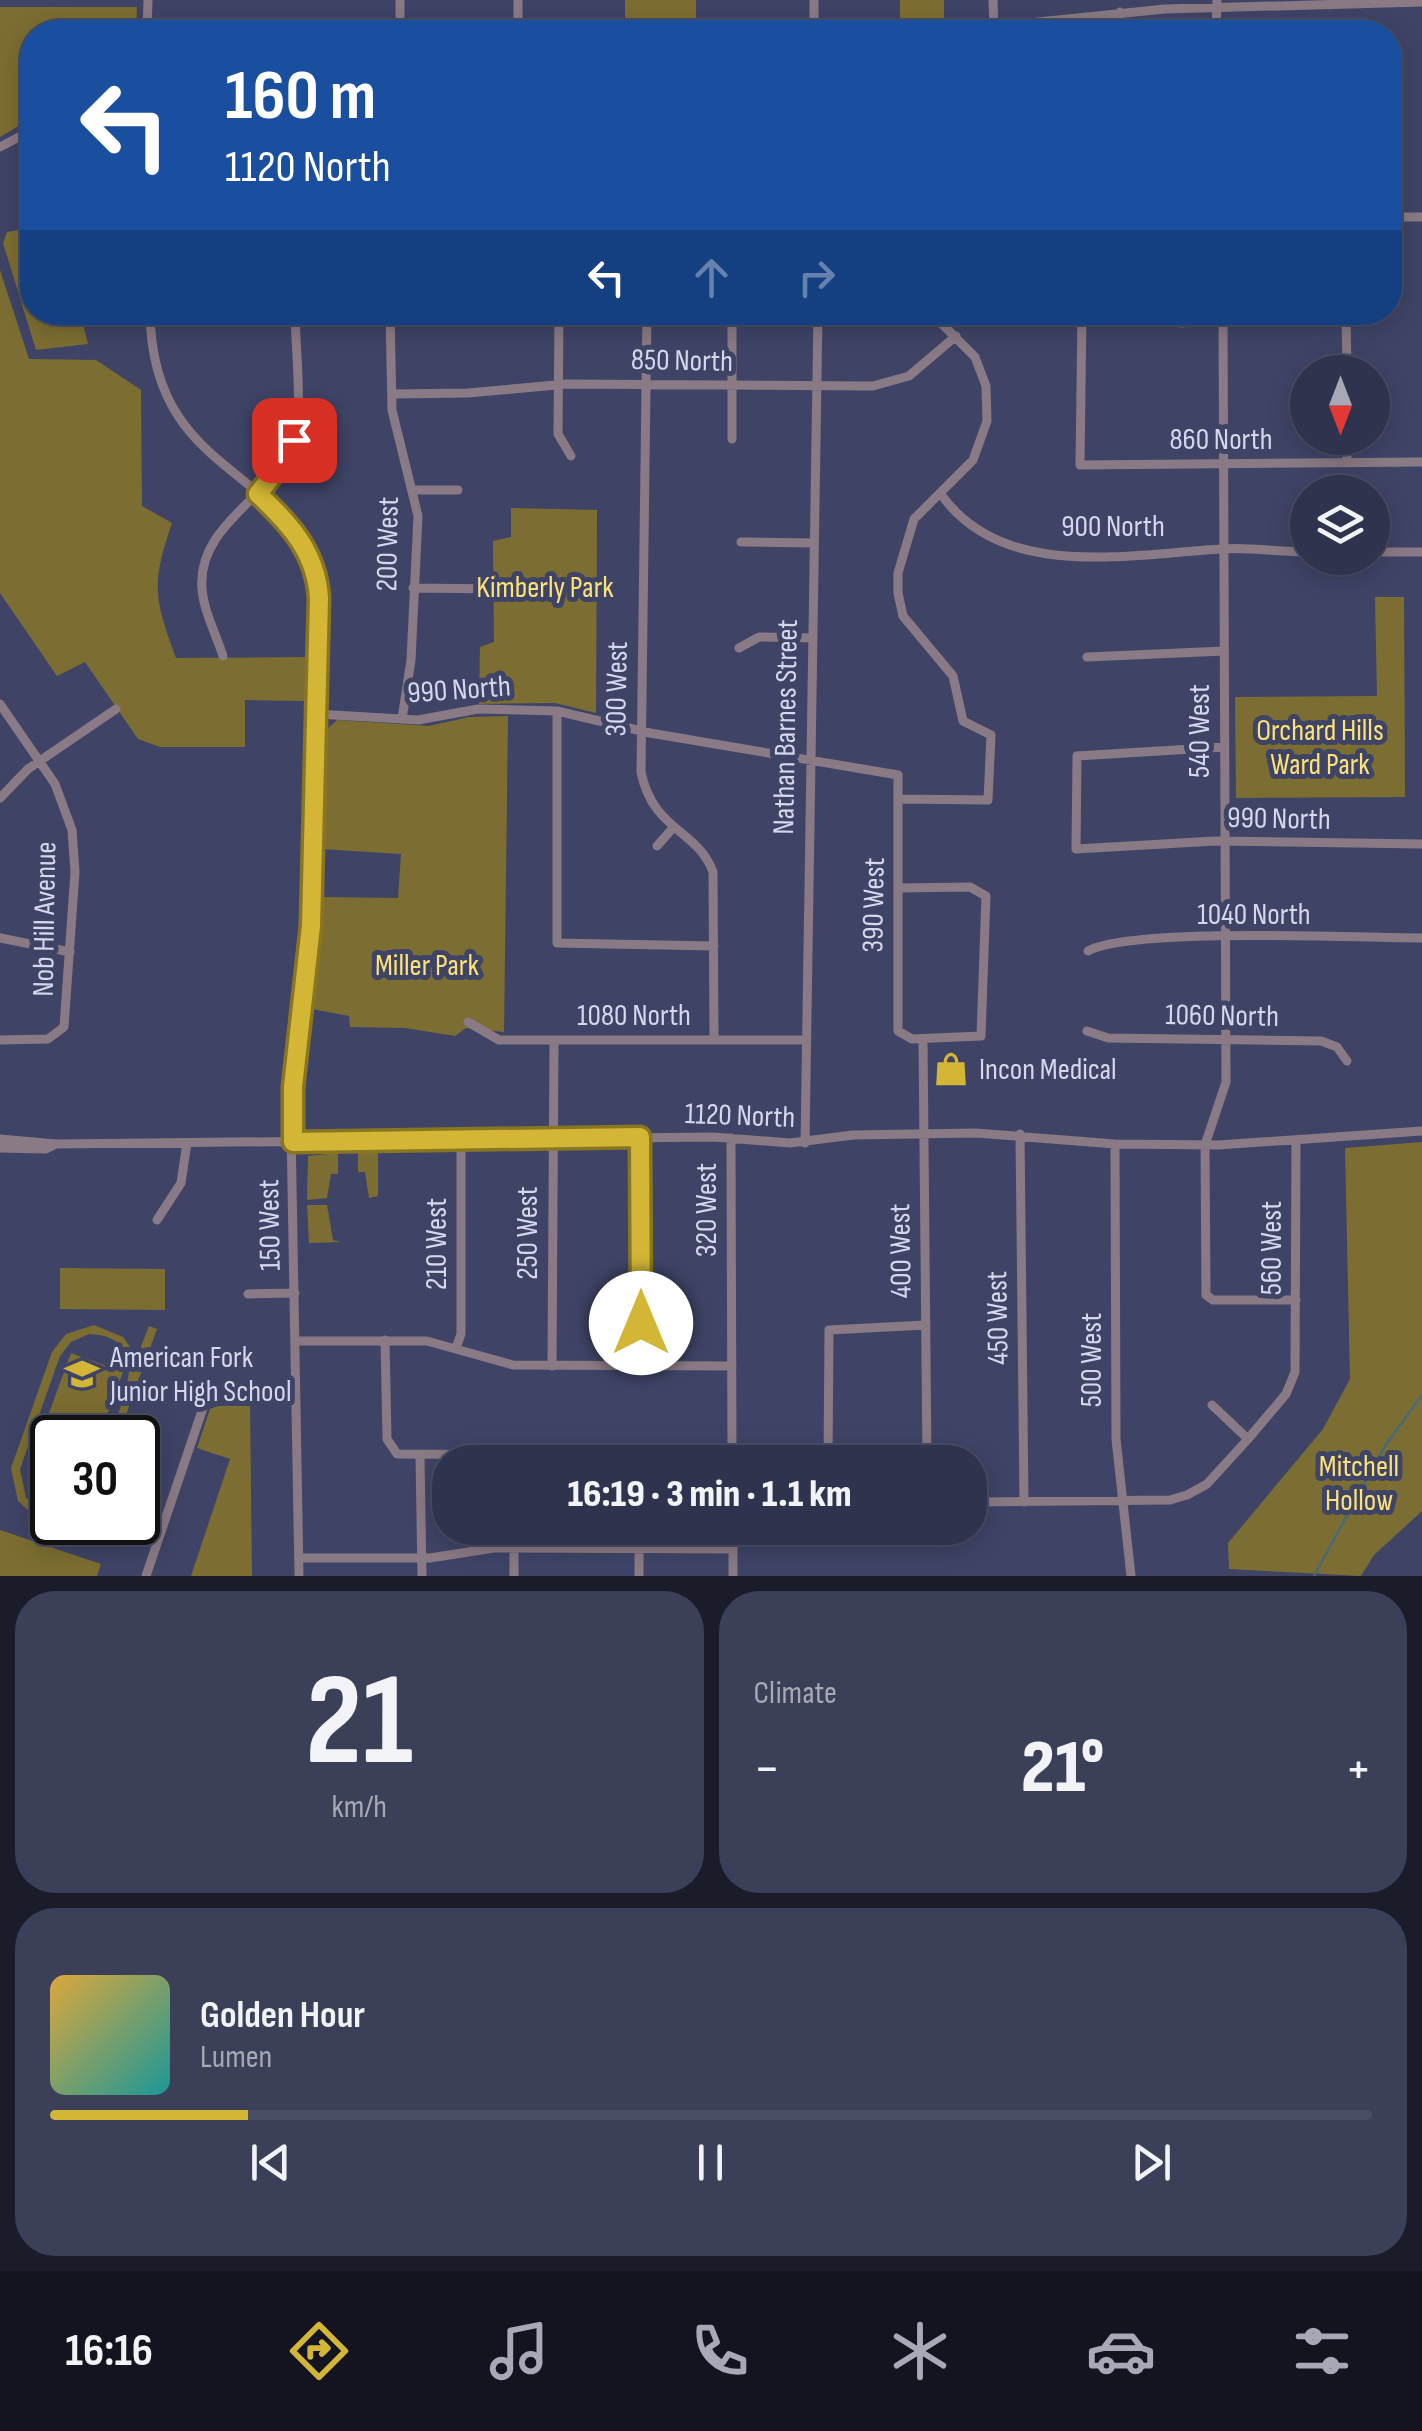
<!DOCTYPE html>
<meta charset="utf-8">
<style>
:root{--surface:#2f334d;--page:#3b3f57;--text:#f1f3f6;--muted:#a7aab6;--line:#4a4e65;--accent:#d3b635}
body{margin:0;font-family:"Sofia Sans Condensed",sans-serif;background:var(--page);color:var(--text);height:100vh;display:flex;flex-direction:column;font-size:38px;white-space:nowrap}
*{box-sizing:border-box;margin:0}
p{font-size:32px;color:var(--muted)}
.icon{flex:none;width:55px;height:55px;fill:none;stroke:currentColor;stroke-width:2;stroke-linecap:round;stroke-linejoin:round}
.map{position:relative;height:1576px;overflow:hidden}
.drawer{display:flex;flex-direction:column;gap:15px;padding:15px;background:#1a1c2a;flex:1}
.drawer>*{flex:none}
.banner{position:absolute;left:20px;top:20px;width:1382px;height:305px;border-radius:40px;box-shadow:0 5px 25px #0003,0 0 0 2px var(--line);background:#1a4fa0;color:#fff;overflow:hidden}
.needle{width:65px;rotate:180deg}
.fabs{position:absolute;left:1290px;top:355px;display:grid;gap:20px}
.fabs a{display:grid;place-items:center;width:100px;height:100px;border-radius:50%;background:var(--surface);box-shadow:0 5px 25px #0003,0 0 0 2px var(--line);font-size:50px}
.speed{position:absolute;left:30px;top:1415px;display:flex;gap:20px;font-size:50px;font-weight:700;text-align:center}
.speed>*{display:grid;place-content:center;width:130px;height:130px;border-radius:50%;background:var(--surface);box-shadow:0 5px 25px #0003,0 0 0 2px var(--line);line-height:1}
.speed .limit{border:5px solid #111;border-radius:15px;background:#fff;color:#111}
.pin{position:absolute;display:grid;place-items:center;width:85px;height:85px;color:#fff;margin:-42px;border-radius:20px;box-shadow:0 5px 15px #0006}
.me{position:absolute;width:110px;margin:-55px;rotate:0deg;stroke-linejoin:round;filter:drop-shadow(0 0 8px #0008)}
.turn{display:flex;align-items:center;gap:35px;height:210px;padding:0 40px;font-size:45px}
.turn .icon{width:130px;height:130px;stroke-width:2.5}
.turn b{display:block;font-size:70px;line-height:85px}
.lanes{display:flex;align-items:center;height:95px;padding:0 40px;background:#0003;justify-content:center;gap:50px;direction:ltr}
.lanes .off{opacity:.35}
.big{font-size:75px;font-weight:800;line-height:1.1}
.drawer .card{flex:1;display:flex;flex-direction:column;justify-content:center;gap:15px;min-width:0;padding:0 35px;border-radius:40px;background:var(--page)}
.drawer .dial{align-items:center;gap:0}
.dial b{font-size:130px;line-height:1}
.song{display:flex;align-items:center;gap:30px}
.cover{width:120px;height:120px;border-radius:15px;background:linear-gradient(135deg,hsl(40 70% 55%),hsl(180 70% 35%))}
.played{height:10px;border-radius:5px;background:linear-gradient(90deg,var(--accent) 15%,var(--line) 15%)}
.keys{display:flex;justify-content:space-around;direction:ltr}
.heat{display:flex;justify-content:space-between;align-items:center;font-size:55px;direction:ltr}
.drawer .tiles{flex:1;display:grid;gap:15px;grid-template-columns:1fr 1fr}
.card:last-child{grid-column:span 2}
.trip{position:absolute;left:432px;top:1445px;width:555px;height:100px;border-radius:40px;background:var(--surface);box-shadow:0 5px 25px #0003,0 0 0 2px var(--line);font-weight:800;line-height:100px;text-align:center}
.tabs{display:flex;height:160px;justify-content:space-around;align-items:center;background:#13141f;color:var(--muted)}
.tabs .icon{width:70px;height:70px}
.tabs .active{color:var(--accent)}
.tabs b{font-size:45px;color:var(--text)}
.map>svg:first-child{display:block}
.green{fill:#7c6e32}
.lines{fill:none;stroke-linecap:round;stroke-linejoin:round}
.stream{stroke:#466b79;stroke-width:2.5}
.minor{stroke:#8a7a85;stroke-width:9}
.route-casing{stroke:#897622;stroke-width:25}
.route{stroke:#d3b635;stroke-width:18}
.labels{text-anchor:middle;stroke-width:10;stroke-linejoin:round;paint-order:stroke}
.street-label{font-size:30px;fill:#d4d8ed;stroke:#3f4467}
.park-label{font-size:30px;fill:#fde276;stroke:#3f4467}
.poi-label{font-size:30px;fill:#d4d8ed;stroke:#3f4467;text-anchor:start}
</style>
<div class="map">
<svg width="1422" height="1576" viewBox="0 0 1422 1576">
<rect width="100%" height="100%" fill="#3f4467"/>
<path class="green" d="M625,0H696V28H625Z
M900,0H944V25L900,29Z
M0,7H137L136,32H32V118L0,137Z
M18,230L19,236L32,234V312L80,313L88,344L36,350L3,243L7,232Z
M0,270L29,359L96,360L141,390L142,506L172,523C151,585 154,597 176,658L305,657V701L245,700V747H160L138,739L85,662L57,676L0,593Z
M511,508L597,510L596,713L555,703L479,704L480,647L494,642L493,541L511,537Z
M1375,597H1404L1405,797L1236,798L1235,697L1377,696Z
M508,716L504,1032L466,1028L455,1036L405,1028L350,1027L349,1016L312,1009L321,897L398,898L401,854L321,849L326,730L337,720L429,726L469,717Z
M1422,1142V1511L1374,1555L1361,1576L1229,1569L1228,1543L1323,1429L1350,1379L1345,1148Z
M378,1152V1196L369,1198L365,1172H358V1153Z
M338,1153V1174H331L327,1198L307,1200L308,1156Z
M307,1205H327L333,1240L340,1242L309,1243Z
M60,1268L165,1269V1310L60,1309Z
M94,1325L123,1337L137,1357L149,1326L157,1329L118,1437H109C122,1402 155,1337 89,1334L71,1342L60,1356L20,1469L26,1498L52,1512V1521L33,1515L18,1501L11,1468L52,1352L66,1334Z
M71,1353L123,1372L99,1437L52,1438V1458L35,1451Z
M218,1406H250L252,1576H191L230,1459L197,1448L210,1409Z
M0,1530L101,1564L97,1576H0Z"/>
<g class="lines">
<path class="stream" d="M1314,1576L1385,1446L1422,1395"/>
<path class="minor" d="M993,0L994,32
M1120,12L1121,32
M147,32L148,0
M400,32V0
M518,32V0
M814,32V0
M940,32L1165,9L1422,2
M1216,32L1217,0
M0,147L32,130
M1390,217H1422
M150,312C152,479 289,462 318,583L311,926L291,1129L299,1576
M390,312L392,410L418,516L411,660L402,719
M559,312L558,434L571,456
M647,312L641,772C653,831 697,829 713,872L714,1040
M1082,312L1080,465L1422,462
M1223,312L1226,1082L1205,1145L1206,1295L1213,1300H1296
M220,314H295
M1223,314H1346L1347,372
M1181,323L1222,319
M943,325L960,312
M392,394L468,393L567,384L873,386L909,376L956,336
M1347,438V463
M732,439V312
M415,490H458
M940,493C1002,582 1128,554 1222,549C1250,547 1279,552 1308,552
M741,542L813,543
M1372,552H1422
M413,588L504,589
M739,648L759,637L812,638
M223,656C216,634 204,612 202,589C197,527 266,500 291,451C305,423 295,346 295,312
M1087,657L1224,651
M0,704L55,784L72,830L75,872L64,1027L48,1039L0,1040
M557,711V943L714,946
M317,714L418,720L478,709L557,711L650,733L898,775V1031L912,1039L981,1036L986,896L970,887L899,888
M1225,747L1077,756L1076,849L1215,841L1422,844
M0,798L28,769L116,709
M900,799L988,800L991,735L963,721L953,676L903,616L898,593V573L914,519L973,460L987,421L986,386L975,357L930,312
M657,846L672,829
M0,938L70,952
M1088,951C1131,927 1360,938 1422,938
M468,1022L499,1040H805
M1087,1031L1108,1038L1321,1041L1337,1047L1347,1061
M923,1039L927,1462
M1020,1134L1024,1502
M640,1137L642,1366
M731,1138L732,1460
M0,1139L56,1144L713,1137L790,1143L853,1135L976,1133L1115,1144L1218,1145L1422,1131
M805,1143L818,312
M1115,1144L1116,1439L1131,1576
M0,1148L46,1149L56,1144
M157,1220L181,1183L187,1143
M248,1294L295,1293
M385,1340L387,1439L397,1454L732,1456
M295,1341H427L513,1365L732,1366
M456,1348L461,1334V1139
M552,1366L554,1040
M1212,1405L1248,1439
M420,1456L422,1576
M828,1462L829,1330L926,1325
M970,1502L1170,1500L1187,1495L1207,1484L1248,1439L1286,1394L1295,1372L1296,1141
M733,1528V1576
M514,1548V1576
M299,1558H430L494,1548L733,1549
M146,1576L205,1402L220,1397H296
M639,1576V1549"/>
</g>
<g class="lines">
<g class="route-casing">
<path id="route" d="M294,440L288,455L258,494C290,524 316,552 319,598L311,926L293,1087V1142L640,1137L641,1323"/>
</g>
<use href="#route" class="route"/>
</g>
<defs>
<g id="shop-bare" transform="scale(2.7)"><path d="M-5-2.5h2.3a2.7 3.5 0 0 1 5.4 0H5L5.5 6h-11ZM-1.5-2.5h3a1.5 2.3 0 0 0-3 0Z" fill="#d3b635" stroke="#3f4467" stroke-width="2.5" paint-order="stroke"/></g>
<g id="school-bare" transform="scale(2.7)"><path d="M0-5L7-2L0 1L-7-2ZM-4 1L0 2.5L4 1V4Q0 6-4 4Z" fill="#d3b635" stroke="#3f4467" stroke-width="2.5" paint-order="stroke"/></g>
</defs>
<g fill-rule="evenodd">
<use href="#shop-bare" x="951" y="1069"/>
<use href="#school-bare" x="82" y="1374"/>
</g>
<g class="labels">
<g class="street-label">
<text transform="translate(682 360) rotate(1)" y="10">850 North</text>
<text x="1221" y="449">860 North</text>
<text x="1113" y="536">900 North</text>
<text transform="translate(387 544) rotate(-89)" y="10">200 West</text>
<text transform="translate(459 689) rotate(-4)" y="10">990 North</text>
<text transform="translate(616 689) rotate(-89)" y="10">300 West</text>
<text transform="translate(785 727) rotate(-89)" y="10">Nathan Barnes Street</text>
<text transform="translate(1199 731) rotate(-90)" y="10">540 West</text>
<text transform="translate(1279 818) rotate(1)" y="10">990 North</text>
<text transform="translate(873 905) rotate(-89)" y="10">390 West</text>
<text x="1254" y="924">1040 North</text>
<text transform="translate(44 919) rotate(-89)" y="10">Nob Hill Avenue</text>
<text x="634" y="1025">1080 North</text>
<text transform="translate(1222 1015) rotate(1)" y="10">1060 North</text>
<text transform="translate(740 1115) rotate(2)" y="10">1120 North</text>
<text transform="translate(706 1210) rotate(-90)" y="10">320 West</text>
<text transform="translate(269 1225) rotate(-91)" y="10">150 West</text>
<text transform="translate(527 1233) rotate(-90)" y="10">250 West</text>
<text transform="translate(436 1244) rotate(-90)" y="10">210 West</text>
<text transform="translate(1271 1248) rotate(-90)" y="10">560 West</text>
<text transform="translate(900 1251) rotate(-91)" y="10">400 West</text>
<text transform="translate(997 1318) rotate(-91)" y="10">450 West</text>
<text transform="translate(1091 1360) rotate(-90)" y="10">500 West</text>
</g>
<g class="park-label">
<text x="545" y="597">Kimberly Park</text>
<text x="1320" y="740">Orchard Hills<tspan x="1320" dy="34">Ward Park</tspan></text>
<text x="427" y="975">Miller Park</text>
<text x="1359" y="1476">Mitchell<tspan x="1359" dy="34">Hollow</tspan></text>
</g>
<g class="poi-label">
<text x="979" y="1079">Incon Medical</text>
<text x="110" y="1367">American Fork<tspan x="110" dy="34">Junior High School</tspan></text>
</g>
</g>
</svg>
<div class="fabs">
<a><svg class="needle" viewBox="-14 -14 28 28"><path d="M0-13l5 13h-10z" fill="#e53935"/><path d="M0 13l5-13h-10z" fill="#a7aab6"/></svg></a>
<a><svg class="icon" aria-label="layers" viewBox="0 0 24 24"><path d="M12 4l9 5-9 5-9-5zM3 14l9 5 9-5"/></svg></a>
</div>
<div class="speed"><div class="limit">30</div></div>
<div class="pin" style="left:294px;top:440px;background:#d93025"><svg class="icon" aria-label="arrive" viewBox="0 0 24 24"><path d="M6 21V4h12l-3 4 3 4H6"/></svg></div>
<svg class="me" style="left:641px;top:1323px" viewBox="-20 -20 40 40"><circle r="19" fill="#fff"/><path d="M0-13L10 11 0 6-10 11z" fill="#d3b635"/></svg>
<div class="trip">16:19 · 3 min · 1.1 km</div>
<div class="banner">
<div class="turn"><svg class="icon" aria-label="left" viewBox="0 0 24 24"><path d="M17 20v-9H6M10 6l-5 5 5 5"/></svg><div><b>160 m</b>1120 North</div></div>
<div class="lanes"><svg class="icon" aria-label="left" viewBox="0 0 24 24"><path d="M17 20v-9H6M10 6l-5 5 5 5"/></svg><svg class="icon off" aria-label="ahead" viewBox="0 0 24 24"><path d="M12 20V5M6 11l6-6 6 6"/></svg><svg class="icon off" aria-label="right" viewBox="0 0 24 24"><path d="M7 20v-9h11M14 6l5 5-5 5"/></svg></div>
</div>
</div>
<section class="drawer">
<div class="tiles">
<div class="card dial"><b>21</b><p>km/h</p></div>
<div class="card"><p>Climate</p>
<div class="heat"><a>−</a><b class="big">21°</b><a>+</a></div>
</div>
<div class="card">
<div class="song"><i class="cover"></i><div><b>Golden Hour</b><p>Lumen</p></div></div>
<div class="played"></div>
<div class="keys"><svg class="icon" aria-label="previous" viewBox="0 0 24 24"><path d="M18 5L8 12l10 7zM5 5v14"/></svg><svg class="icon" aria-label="pause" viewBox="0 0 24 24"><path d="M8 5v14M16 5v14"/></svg><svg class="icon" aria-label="next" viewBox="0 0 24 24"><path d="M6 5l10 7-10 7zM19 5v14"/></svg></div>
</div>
</div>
</section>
<nav class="tabs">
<b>16:16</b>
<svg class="icon active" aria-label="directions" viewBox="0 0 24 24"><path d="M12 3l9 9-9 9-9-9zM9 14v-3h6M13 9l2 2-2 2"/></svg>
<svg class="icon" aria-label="music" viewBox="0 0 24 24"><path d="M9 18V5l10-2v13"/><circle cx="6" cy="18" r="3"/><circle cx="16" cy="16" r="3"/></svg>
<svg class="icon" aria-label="phone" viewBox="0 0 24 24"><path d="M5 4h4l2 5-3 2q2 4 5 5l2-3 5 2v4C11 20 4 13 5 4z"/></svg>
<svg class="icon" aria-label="climate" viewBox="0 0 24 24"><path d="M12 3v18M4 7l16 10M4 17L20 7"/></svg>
<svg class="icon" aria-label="car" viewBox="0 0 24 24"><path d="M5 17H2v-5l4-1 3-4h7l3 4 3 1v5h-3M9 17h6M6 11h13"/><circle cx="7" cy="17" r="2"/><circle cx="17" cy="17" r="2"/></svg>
<svg class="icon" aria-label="filters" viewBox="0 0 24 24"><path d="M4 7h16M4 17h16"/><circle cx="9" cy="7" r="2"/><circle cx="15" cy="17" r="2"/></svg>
</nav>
